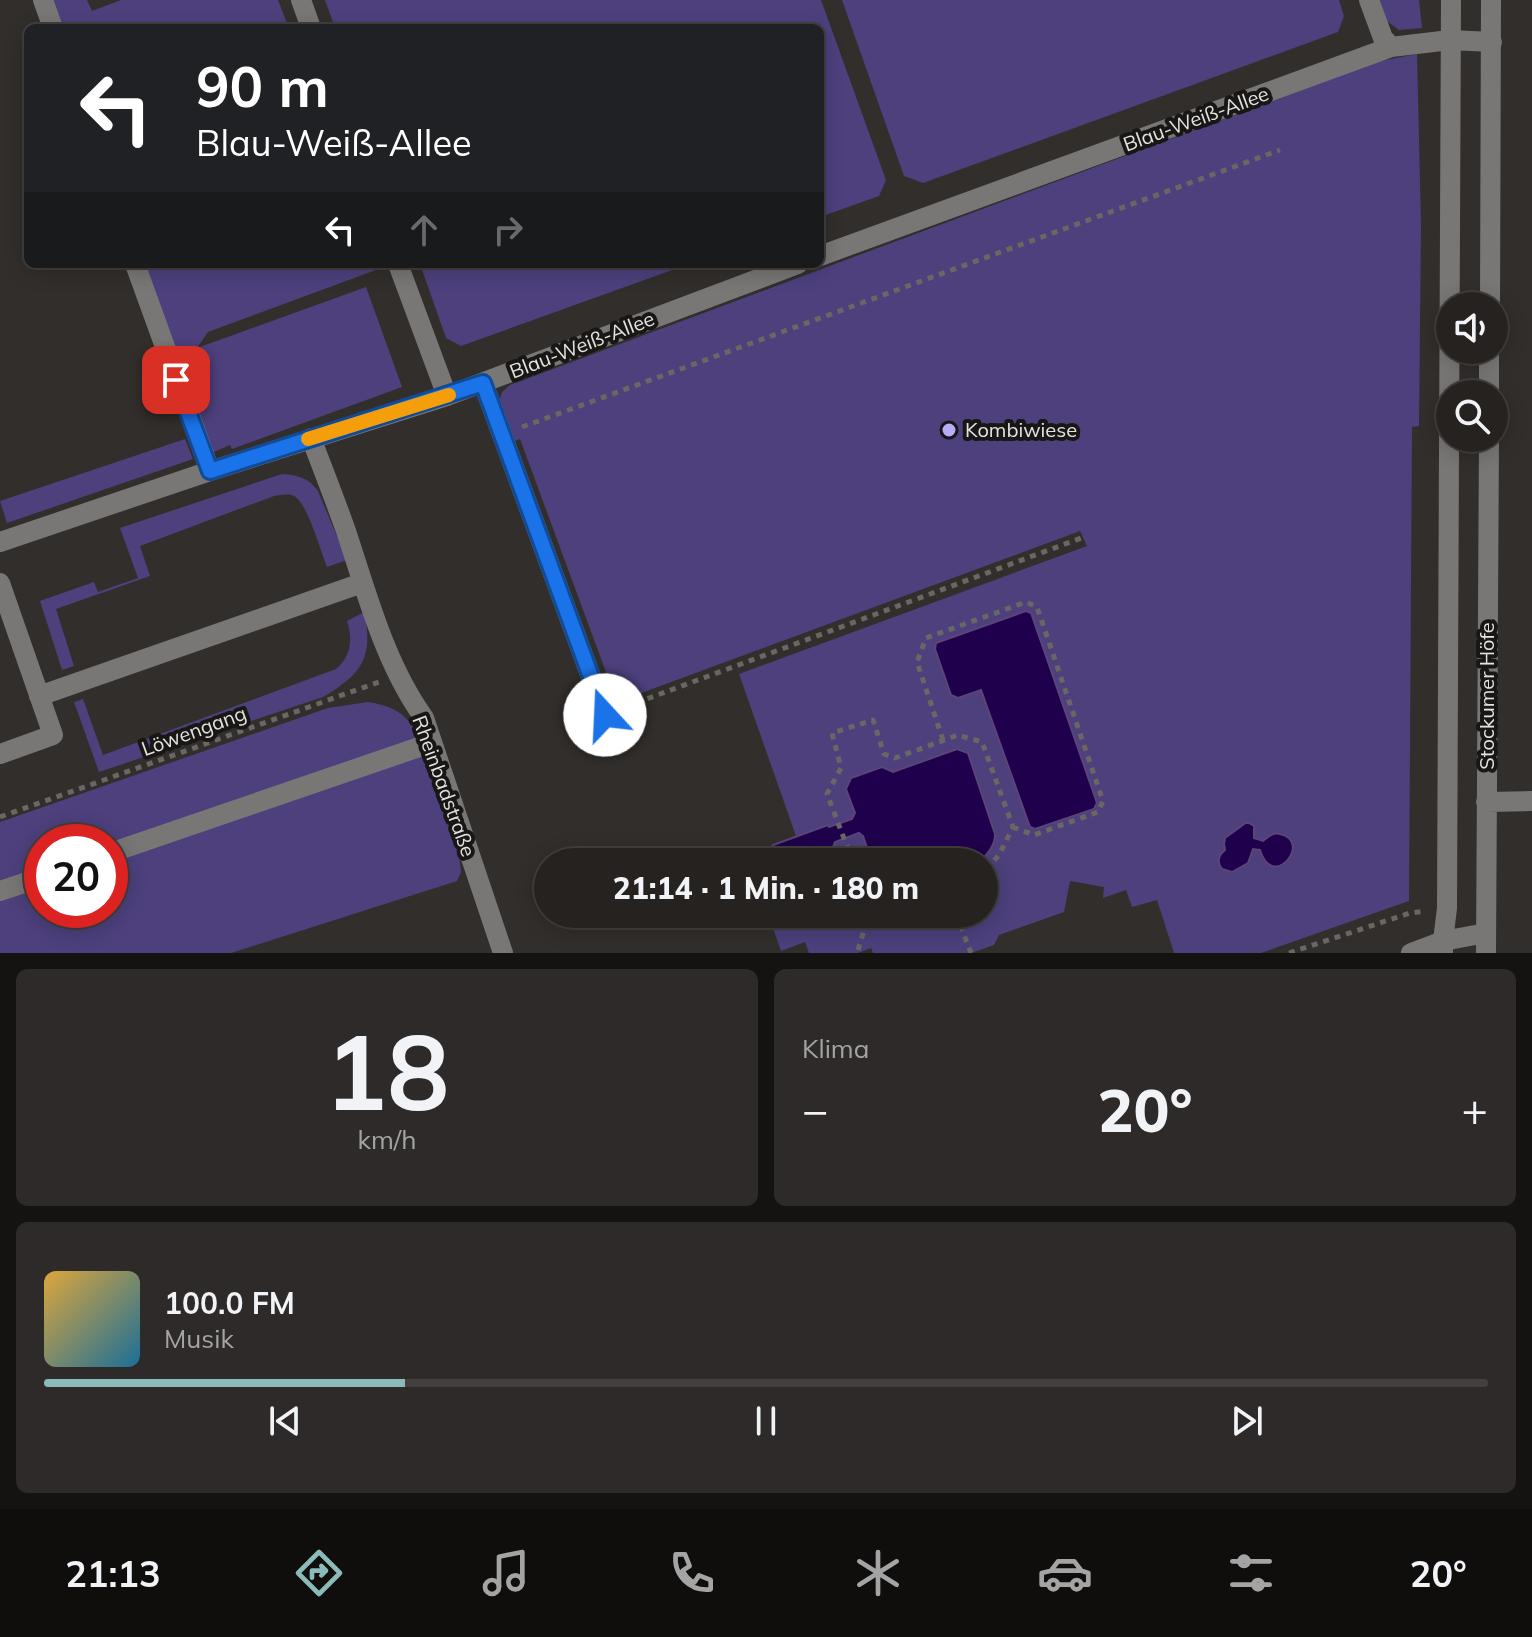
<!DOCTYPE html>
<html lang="de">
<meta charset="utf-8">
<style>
:root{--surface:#262220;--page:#2e2a29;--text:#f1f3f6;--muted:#a4a4a5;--line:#423f3e;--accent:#8bbbb9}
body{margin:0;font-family:Mulish,sans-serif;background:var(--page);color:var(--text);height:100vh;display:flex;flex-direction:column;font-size:30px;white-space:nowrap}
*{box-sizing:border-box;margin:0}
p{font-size:26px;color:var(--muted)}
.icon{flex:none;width:44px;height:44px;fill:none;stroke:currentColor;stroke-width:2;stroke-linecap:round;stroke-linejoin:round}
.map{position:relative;height:953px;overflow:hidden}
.details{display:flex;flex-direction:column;gap:16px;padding:16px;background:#151312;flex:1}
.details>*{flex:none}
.hud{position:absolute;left:24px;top:24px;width:800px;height:244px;border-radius:12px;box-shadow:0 4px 20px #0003,0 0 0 2px var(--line);background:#202124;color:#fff;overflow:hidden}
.tools{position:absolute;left:1436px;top:292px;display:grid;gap:16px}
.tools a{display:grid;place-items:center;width:72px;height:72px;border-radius:50%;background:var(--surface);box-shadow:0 4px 20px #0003,0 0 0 2px var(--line);font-size:40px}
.speed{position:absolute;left:24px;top:824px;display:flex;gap:16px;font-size:40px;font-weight:700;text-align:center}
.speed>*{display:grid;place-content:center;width:104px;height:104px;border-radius:50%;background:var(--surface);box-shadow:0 4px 20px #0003,0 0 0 2px var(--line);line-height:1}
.speed .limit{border:12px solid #d22;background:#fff;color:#111}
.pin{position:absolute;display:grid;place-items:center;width:68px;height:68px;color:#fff;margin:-34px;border-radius:16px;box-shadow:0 4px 12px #0006}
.me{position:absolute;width:88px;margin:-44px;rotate:340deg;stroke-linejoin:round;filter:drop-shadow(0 0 6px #0008)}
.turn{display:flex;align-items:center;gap:28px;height:168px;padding:0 40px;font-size:36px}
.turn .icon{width:104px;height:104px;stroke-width:2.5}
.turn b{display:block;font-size:56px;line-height:68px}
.lanes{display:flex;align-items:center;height:76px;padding:0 40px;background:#0003;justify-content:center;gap:40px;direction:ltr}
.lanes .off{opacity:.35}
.big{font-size:60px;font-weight:800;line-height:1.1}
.details .tile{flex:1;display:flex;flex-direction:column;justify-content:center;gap:12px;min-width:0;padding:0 28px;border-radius:12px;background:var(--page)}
.details .dial{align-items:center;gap:0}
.dial b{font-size:104px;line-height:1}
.song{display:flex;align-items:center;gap:24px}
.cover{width:96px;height:96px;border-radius:12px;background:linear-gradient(135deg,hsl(40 70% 55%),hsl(200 70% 35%))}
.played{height:8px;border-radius:4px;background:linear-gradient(90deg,var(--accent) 25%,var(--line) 25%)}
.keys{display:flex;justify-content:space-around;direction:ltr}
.heat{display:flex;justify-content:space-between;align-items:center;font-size:44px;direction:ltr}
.details .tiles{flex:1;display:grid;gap:16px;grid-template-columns:1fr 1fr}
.tile:last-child{grid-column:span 2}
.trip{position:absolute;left:534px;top:848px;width:464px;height:80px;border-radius:40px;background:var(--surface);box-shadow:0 4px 20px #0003,0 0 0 2px var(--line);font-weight:800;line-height:80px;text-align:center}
.dock{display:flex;height:128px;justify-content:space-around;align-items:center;background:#0f0e0d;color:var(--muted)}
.dock .icon{width:56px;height:56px}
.dock .on{color:var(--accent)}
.dock b{font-size:36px;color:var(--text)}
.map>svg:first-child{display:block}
.green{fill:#4d407d;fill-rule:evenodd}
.water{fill:#1f004c;stroke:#5a4478;stroke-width:2}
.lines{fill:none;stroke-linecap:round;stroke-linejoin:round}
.path{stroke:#6a6664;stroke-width:5;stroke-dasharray:6 6;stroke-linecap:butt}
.minor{stroke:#797775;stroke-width:20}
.route-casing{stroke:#114b97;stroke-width:20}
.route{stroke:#1a73e8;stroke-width:14}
.slow{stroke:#f59e0b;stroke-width:14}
.poi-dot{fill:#b8abf7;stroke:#191715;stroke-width:3}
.labels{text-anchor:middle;stroke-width:8;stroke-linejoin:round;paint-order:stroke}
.street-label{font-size:20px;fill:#e5e2e0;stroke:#191715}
.poi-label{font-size:20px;fill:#e5e2e0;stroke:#191715;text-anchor:start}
</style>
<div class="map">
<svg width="1532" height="953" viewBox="0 0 1532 953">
<rect width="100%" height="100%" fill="#322e2b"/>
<path class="green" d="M51,0H87L92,11L121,0H278L289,28H60Z
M325,0H821L886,180L879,196L820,217V28H335Z
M842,0H1339L1344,16L1338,32L923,183L904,176Z
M1374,0H1419L1422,28L1399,30L1380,16Z
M1417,54L1421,225L1419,426L1412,427L1409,901L1261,953H1174L1157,900L1132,907L1126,890L1103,898L1104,887L1070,881L1064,912L999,935L994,945L971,953H873L871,948L858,953H809L805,942L781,951L768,914H984V862H980L995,842L957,749L846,789L855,814L852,819L829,827L827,825L796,836L739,674L1087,546L1080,531L617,702L520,439L512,442L499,402L502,392L510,385L1380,61ZM1247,822L1255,829L1254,838L1263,841L1266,838L1260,850L1253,849L1248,863L1235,871L1221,854L1226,850L1224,844L1225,838Z
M143,264H374L376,270L208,332L197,348L366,287L402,387L232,449L230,445L209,454Z
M420,264H689L461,346L446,338Z
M185,439L193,459L7,523L0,501Z
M282,474C298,475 309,478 318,491L347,560L327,567C321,552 307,502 294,496C288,493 280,495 274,496L140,546L150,576L56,609L74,666L62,670L40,601L94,582L98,592L138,578L120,528Z
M364,612C374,657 362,674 323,697L99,772L74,702L83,699L103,755L336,669C351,657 353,639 347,621Z
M368,702C391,706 403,711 416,731L459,853L461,872L457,881L231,953H0V822L328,708ZM42,842H110V910H42Z
M859,833L863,836L872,862H839L833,846L835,842Z"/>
<path class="water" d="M1026,611L1031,613L1097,803L1094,809L1035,829L1030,827L981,690L958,698L951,695L935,649L936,643Z
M957,749L968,753L995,834C995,846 988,853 980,862H872L863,836L859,833L835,842L833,847L839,862H776L773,860L769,851L773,845L828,825L829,827L852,819L855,813L846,789L851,778L882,767L893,772Z
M1247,822L1254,826V838L1263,841C1268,837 1273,832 1280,834C1313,841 1273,892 1260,850L1253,849L1248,863L1232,872L1222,869C1216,862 1219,855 1225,850L1224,844L1225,838Z"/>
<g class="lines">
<path class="path" d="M522,427L1280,150
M625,707L1084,537
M943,740L917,662L926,638L1026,602L1037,607L1103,801L1098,812L1034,835L1013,827
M0,817L379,682
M853,862L827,794L841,768L832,733L873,720L884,754L895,758L958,735L982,742L1013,827L999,855L984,872
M956,914L971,953
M858,950L869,914
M1289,953L1410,913L1426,911"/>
<path class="minor" d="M43,0L53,28
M301,0L311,28
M1369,0L1383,38L1391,47L1450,40L1492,42
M820,256L1391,47
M135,264L210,471
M398,264L447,396
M1490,306L1491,0
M483,383L605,715
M1489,394V350
M311,438C323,469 335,500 346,531C367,594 385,664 424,718L503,953
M0,542L210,471L447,396L798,264
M0,583L53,735L0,754
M39,696L362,583
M1486,802L1532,801
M110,853L431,743
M0,891L42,877
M1411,953L1443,941L1447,908L1451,0
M1443,953V941L1486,933
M1486,953L1489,438"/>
</g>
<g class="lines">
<g class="route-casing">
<path id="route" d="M176,380L210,471L483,383L605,715"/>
</g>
<use href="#route" class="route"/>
<path class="slow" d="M308,439L449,395"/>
</g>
<circle class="poi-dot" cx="949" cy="430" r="8"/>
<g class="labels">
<g class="street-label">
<text transform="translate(1196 119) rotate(-20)" y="7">Blau-Weiß-Allee</text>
<text transform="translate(582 345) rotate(-21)" y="7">Blau-Weiß-Allee</text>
<text transform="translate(1487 696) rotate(-90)" y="7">Stockumer Höfe</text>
<text transform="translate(194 731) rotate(-20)" y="7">Löwengang</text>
<text transform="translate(444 786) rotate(70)" y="7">Rheinbadstraße</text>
</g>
<g class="poi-label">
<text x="965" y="437">Kombiwiese</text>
</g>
</g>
</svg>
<div class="tools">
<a><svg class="icon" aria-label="sound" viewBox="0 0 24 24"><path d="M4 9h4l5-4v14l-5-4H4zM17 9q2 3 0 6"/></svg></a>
<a><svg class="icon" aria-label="search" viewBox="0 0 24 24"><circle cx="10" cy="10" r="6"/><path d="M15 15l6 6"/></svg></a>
</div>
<div class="speed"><div class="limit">20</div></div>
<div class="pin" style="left:176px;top:380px;background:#d93025"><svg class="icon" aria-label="arrive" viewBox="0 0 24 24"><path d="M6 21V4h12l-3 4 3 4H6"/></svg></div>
<svg class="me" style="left:605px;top:715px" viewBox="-20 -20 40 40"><circle r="19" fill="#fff"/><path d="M0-13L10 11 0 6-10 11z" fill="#1a73e8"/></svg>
<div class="trip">21:14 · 1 Min. · 180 m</div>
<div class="hud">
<div class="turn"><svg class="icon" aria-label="left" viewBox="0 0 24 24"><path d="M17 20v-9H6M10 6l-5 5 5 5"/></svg><div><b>90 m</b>Blau-Weiß-Allee</div></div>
<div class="lanes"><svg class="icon" aria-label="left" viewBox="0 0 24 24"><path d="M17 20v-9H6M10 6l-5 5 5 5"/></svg><svg class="icon off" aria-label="ahead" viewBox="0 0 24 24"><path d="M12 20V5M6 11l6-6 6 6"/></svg><svg class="icon off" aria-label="right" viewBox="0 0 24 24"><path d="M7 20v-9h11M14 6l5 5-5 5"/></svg></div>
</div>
</div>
<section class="details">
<div class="tiles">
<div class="tile dial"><b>18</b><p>km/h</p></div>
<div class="tile"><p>Klima</p>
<div class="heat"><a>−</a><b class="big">20°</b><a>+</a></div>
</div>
<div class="tile">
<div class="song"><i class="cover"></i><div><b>100.0 FM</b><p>Musik</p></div></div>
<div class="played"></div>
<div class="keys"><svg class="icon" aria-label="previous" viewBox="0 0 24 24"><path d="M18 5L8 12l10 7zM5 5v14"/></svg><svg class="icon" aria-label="pause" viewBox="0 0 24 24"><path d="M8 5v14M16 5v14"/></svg><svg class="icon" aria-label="next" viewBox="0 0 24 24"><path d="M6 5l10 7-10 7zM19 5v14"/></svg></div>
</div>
</div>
</section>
<nav class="dock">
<b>21:13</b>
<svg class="icon on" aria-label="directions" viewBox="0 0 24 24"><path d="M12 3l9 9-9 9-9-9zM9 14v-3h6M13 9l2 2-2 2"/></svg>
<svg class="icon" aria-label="music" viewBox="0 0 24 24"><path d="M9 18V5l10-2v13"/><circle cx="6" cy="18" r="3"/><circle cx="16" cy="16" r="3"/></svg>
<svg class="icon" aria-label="phone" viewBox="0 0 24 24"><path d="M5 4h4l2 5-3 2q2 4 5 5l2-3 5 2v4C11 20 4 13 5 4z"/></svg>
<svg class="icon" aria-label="climate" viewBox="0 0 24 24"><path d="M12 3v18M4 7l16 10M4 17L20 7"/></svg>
<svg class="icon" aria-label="car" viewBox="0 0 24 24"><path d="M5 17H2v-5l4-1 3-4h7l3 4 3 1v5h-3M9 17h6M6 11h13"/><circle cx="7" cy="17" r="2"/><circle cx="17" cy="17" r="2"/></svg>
<svg class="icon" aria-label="filters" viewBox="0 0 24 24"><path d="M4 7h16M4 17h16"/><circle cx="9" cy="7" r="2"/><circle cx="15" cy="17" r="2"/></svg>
<b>20°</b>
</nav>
